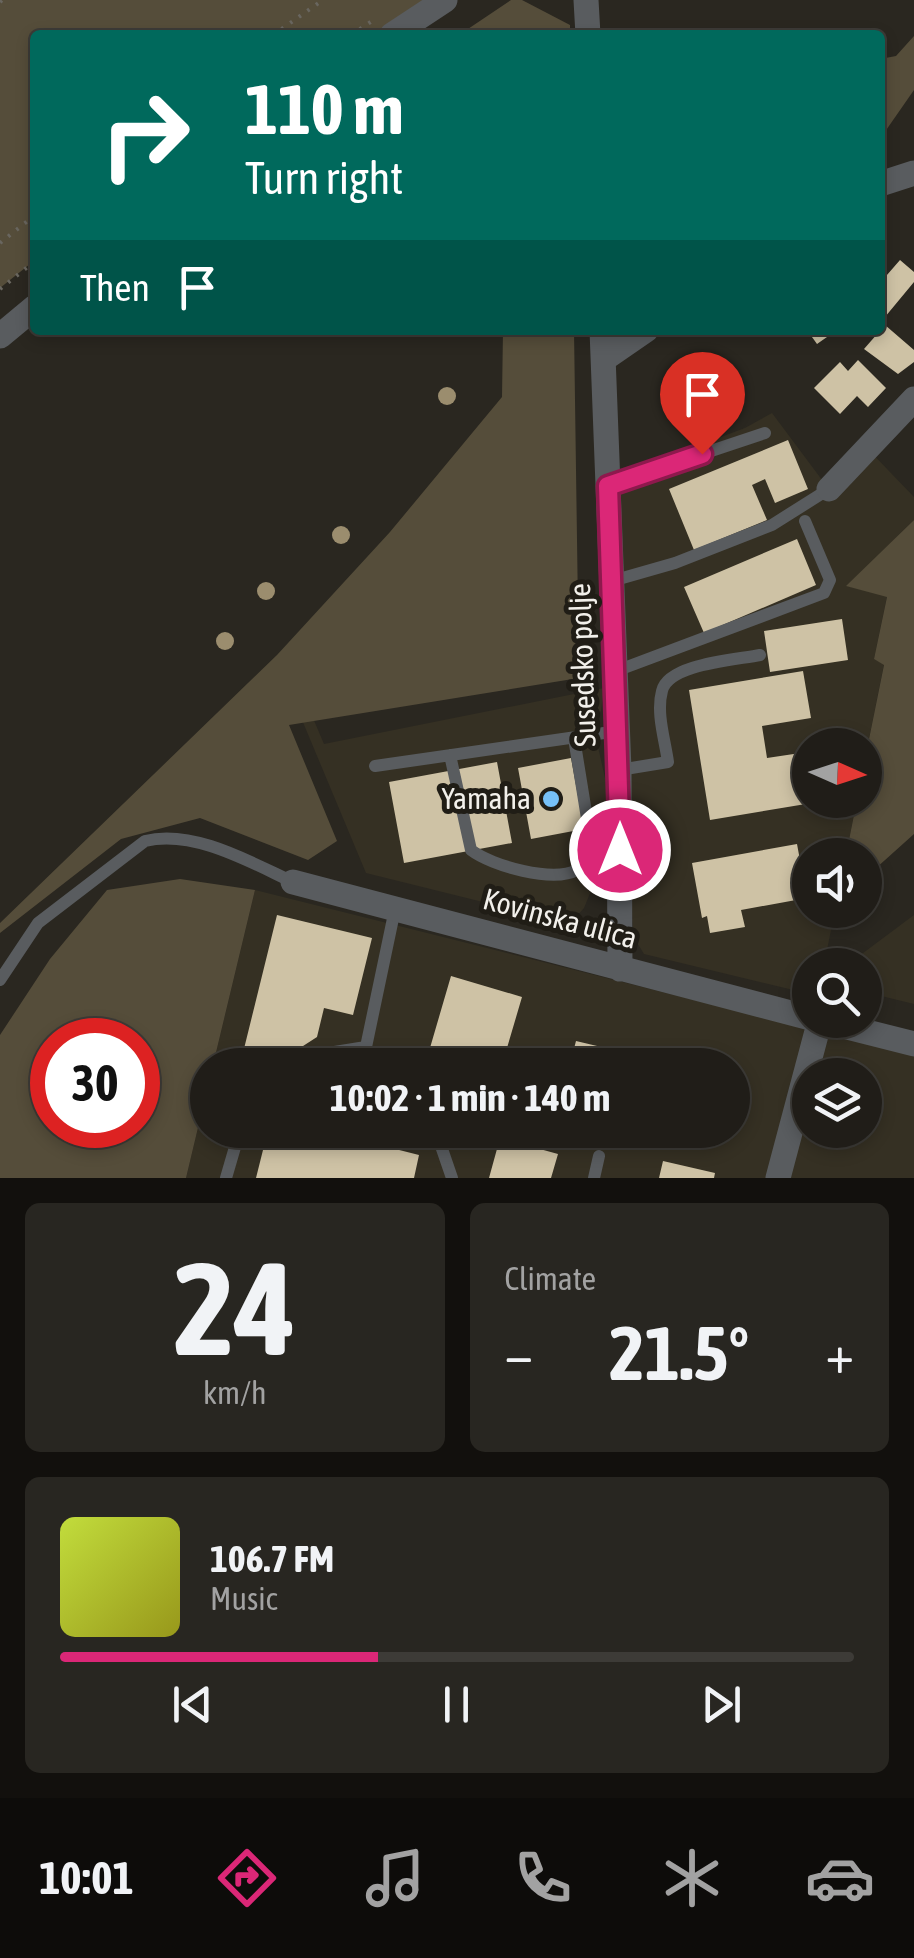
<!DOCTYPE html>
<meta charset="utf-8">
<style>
:root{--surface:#201d18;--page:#282621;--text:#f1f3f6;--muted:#a2a2a2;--line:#3d3b37;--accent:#db2777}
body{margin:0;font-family:"Asap Condensed",sans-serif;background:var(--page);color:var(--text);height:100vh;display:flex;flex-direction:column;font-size:38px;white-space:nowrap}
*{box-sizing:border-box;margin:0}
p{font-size:32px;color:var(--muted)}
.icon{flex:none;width:55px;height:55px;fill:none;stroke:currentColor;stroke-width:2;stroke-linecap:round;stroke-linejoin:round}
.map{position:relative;height:1178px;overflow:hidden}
.panel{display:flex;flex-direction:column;gap:25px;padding:25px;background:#12100d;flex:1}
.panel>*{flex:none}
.hud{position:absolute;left:30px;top:30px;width:855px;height:305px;border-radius:10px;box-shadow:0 5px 15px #0003,0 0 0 2px var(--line);background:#00695c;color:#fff;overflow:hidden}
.needle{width:65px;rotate:93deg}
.controls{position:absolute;left:792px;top:728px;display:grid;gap:20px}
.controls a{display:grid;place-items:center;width:90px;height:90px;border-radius:50%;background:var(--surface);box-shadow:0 5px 15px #0003,0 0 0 2px var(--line);font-size:50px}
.speed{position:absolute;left:30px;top:1018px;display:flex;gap:20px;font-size:50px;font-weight:700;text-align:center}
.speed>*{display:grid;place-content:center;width:130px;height:130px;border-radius:50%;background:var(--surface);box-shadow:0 5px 15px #0003,0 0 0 2px var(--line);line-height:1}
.speed .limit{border:15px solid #d22;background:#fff;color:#111}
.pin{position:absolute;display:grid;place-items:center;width:85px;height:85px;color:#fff;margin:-102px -42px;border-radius:50% 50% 50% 0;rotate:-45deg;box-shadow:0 0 10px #0007}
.pin .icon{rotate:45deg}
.me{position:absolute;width:110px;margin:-55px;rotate:0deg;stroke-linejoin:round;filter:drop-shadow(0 0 8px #0008)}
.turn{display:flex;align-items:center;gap:35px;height:210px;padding:0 50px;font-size:45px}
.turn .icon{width:130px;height:130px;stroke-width:2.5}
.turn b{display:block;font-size:70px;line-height:85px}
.then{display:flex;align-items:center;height:95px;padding:0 50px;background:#0003;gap:20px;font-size:38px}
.big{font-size:75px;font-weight:700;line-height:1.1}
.panel .widget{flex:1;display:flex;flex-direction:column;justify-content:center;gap:15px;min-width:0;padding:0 35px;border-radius:15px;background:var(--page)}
.panel .dial{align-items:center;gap:0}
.dial b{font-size:130px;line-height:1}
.song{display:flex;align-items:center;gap:30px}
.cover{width:120px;height:120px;border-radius:15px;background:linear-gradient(135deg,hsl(70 70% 55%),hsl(60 70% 35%))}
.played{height:10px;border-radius:5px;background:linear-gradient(90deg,var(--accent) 40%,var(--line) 40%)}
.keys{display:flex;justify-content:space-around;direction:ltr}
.heat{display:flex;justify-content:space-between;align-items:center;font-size:55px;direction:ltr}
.panel .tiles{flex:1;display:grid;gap:25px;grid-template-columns:1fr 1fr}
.widget:last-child{grid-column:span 2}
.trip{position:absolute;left:190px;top:1048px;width:560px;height:100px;border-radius:50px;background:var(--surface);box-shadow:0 5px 15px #0003,0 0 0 2px var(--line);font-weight:700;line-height:100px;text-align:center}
.menu{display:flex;height:160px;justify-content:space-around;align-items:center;background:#0d0c0a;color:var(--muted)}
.menu .icon{width:70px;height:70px}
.menu .on{color:var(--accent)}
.menu b{font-size:45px;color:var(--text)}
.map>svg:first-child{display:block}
.built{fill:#353023;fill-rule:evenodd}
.green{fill:#554d3a;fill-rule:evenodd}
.building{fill:#cec2a5}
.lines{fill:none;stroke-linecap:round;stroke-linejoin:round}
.path{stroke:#69665f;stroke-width:4;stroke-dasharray:2.5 8;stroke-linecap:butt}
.service{stroke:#595c5f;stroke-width:12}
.minor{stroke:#595c5f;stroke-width:25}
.tree{fill:#9b8d6e}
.route-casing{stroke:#8e194d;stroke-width:25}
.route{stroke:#db2777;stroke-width:18}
.poi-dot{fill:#76c0f7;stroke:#201d16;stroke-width:4}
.labels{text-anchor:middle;stroke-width:10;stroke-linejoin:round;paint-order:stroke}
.street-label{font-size:30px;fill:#f2f0eb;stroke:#201d16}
.poi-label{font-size:30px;fill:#f2f0eb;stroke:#201d16;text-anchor:end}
</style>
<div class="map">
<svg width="914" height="1178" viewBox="0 0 914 1178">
<rect width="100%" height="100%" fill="#2a2720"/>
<path class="built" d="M772,413L828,488L864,445L914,497V520L847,586L887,596L874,659L884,664L865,759V745H810V800H857L846,855H810V910H835L824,965H810V994L644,954L633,936L617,476L745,428Z
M604,688L601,711L592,720L607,787V852L584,908L576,917L560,921L366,873L297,708L307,704L324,744Z
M255,890L914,1055V1178H186L207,1090L208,1130H732V1065H213ZM810,1075H865V1130H810Z
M914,915V1004L865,992V965H847Z"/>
<path class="green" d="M0,0H426L373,35H35V260L0,288Z
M511,0H522L570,25V35H459Z
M914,36V90L882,136L880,147V59L896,56Z
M503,330H574L579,678L289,725L337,841L308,860L200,818L121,839L0,933V923L277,655L390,532L502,397Z
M914,520V834L865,878V855H846L857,800H865V759L884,665L874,659L887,597L846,586Z
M180,879L255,890L213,1065H208L207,1090L186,1178H0V1035L50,959L107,890ZM138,1040V1125H52V1040Z"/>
<path class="building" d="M900,260L914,272V282L880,323V283Z
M885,325L914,350V362L898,374L864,349Z
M807,330H837L817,344Z
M858,360L886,388L868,407L857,396L840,414L814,388L840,362L848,371Z
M788,440L808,489L775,503L765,479L752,485L767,520L694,550L669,489Z
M797,539L816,585L704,633L684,587Z
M842,619L848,660L770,672L764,631Z
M803,671L811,718L762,726L767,758L807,752L810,800L818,802L710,820L689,690Z
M571,758L584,829L531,839L518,768Z
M497,762L512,843L404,863L389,782Z
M797,844L807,898L741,910L745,927L710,933L707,916L702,918L692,863Z
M277,915L372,938L353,1015L324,1008L317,1037L286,1057L281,1055L278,1065H240Z
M451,976L522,997L502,1065H425Z
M576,1041L631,1054L629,1065L570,1064Z
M268,1130H320L419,1155L414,1178H256Z
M500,1138L558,1154L551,1178H489Z
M663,1161L715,1173L714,1178H659Z"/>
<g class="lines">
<path class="path" d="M0,2L2,0
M273,35L323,0
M351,35L372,21
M0,243L35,215
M0,289L35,261"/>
<path class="service" d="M609,485L765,433
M612,581L675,563L772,525L829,489
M616,671L824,593L830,580L805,521
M450,755L471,850C492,866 553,883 577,870C587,864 589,854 591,843L574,738
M375,766L618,731
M619,770L668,762C665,740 656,713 662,691C668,664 735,660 760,655
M0,980L38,923L145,841C193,829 250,862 293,882
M298,1065L322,1054L366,1047
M368,1065L366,1047L395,909
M426,1130L441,1146L452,1178
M226,1178L240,1130
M594,1178L599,1156"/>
<path class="minor" d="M586,0L588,35
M392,35L445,0
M880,184L914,173
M602,330L619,770L620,969
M0,336L35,307
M604,359L646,330
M829,489L914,399
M293,882L810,1018
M819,1020L914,1044
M778,1178L820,1020"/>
</g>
<g class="tree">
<circle cx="447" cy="396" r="9"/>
<circle cx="341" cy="535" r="9"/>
<circle cx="266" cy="591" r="9"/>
<circle cx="225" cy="641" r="9"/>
</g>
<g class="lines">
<g class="route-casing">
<path id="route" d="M620,850L608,486L702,454"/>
</g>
<use href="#route" class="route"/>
</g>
<circle class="poi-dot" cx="551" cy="799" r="10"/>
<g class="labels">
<g class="street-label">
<text transform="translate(583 665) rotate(-92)" y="10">Susedsko polje</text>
<text transform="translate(560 919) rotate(15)" y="10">Kovinska ulica</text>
</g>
<g class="poi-label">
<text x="531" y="809">Yamaha</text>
</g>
</g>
</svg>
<div class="controls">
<a><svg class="needle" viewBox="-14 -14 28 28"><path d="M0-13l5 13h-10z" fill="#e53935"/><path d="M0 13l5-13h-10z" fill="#a2a2a2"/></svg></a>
<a><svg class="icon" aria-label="sound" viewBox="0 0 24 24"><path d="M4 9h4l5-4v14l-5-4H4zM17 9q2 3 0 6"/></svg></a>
<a><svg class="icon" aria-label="search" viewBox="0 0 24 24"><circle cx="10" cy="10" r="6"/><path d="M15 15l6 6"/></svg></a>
<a><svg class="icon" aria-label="layers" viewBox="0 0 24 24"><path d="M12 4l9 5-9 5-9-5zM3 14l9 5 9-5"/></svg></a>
</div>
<div class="speed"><div class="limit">30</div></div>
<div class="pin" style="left:702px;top:454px;background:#d93025"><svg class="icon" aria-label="arrive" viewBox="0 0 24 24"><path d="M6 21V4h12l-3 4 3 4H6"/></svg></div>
<svg class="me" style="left:620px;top:850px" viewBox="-20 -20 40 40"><circle r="17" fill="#db2777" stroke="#fff" stroke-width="3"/><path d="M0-11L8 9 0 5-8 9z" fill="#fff"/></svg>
<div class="trip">10:02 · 1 min · 140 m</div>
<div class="hud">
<div class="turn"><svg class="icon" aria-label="right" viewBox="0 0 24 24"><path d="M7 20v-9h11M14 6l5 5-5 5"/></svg><div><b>110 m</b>Turn right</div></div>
<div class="then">Then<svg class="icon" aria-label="arrive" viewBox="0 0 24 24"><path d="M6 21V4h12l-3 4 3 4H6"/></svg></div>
</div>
</div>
<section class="panel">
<div class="tiles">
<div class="widget dial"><b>24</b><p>km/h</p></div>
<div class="widget"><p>Climate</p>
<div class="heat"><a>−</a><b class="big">21.5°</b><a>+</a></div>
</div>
<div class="widget">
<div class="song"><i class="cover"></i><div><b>106.7 FM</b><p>Music</p></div></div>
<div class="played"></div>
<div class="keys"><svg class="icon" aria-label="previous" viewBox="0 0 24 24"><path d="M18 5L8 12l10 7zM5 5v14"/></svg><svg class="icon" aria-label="pause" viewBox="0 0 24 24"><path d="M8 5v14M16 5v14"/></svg><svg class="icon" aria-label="next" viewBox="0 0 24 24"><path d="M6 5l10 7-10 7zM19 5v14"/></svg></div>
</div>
</div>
</section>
<nav class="menu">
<b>10:01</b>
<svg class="icon on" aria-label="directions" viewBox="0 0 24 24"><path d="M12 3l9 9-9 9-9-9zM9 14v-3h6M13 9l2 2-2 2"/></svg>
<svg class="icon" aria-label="music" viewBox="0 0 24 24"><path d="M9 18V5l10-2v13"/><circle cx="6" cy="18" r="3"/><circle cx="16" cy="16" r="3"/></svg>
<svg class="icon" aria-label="phone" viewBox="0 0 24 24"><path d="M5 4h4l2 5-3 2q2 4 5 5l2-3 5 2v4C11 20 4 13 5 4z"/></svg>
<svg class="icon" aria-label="climate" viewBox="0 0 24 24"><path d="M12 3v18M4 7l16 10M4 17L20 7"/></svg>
<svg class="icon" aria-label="car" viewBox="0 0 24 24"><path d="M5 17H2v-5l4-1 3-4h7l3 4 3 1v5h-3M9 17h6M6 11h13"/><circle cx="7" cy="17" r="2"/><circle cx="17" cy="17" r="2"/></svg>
</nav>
